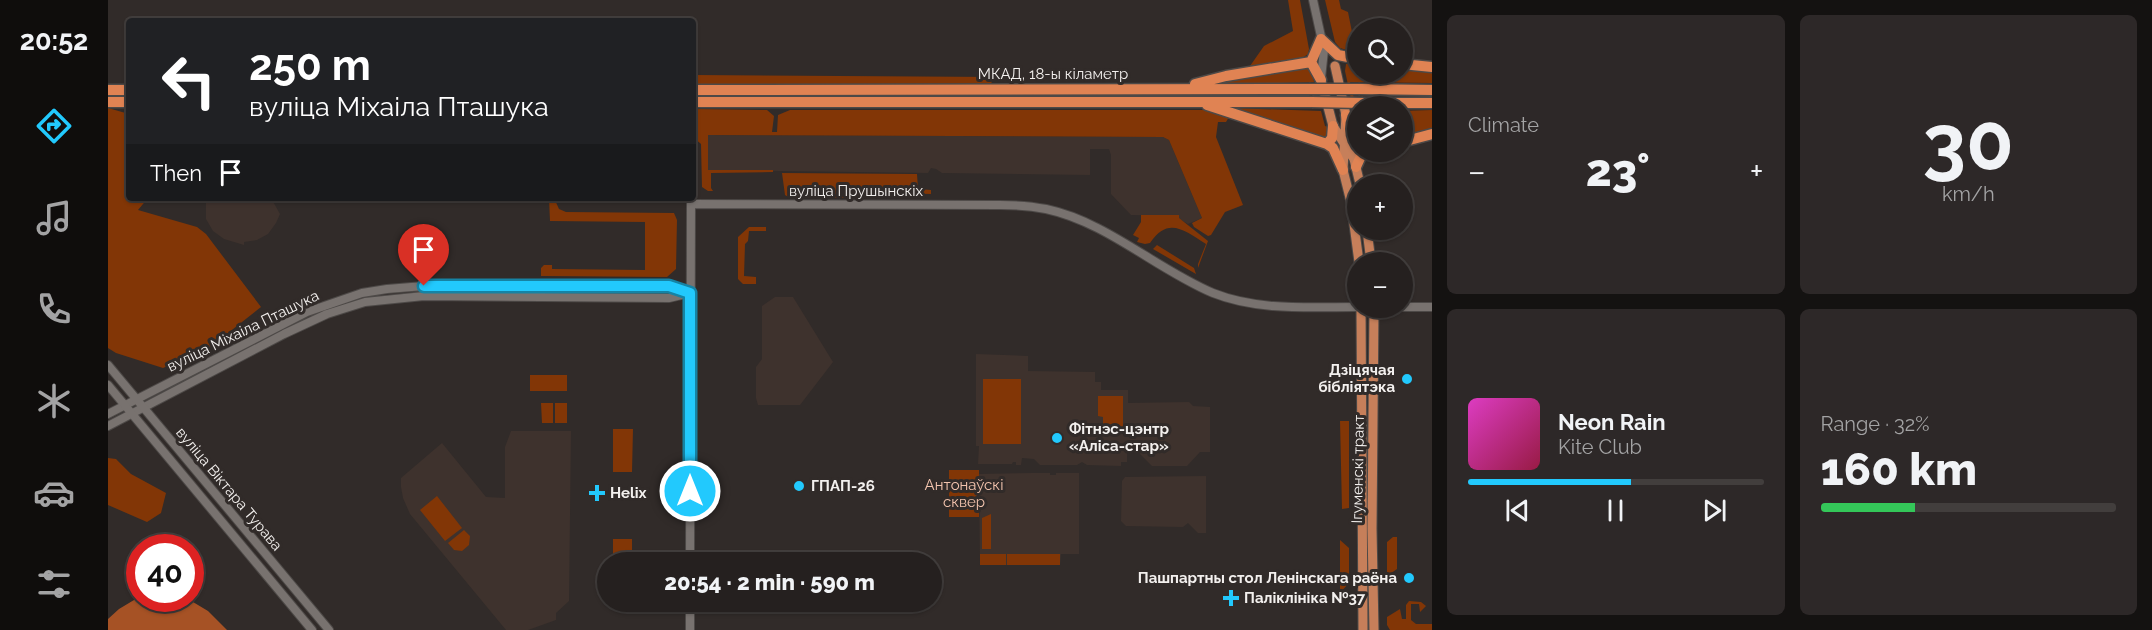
<!DOCTYPE html>
<meta charset="utf-8">
<style>
:root{--surface:#25201f;--page:#2d2828;--text:#f1f3f6;--muted:#a3a3a4;--line:#423e3d;--accent:#22c9fd}
body{margin:0;font-family:Raleway,sans-serif;background:var(--page);color:var(--text);height:100vh;display:flex;flex-direction:column;font-size:22px;white-space:nowrap}
*{box-sizing:border-box;margin:0}
p{font-size:20px;color:var(--muted)}
.icon{flex:none;width:33px;height:33px;fill:none;stroke:currentColor;stroke-width:2;stroke-linecap:round;stroke-linejoin:round}
.map{position:relative;flex:1;overflow:hidden}
.sheet{display:flex;flex-direction:column;gap:15px;padding:15px;background:#141211;width:720px}
.sheet>*{flex:none}
.banner{position:absolute;left:18px;top:18px;width:570px;height:183px;border-radius:6px;box-shadow:0 2px 4px #0004,0 0 0 2px var(--line);background:#202124;color:#fff;overflow:hidden}
.buttons{position:absolute;left:1239px;top:18px;display:grid;gap:12px}
.buttons a{display:grid;place-items:center;width:66px;height:66px;border-radius:50%;background:var(--surface);box-shadow:0 2px 4px #0004,0 0 0 2px var(--line);font-size:30px}
.speed{position:absolute;left:18px;top:534px;display:flex;gap:12px;font-size:30px;font-weight:700;text-align:center}
.speed>*{display:grid;place-content:center;width:78px;height:78px;border-radius:50%;background:var(--surface);box-shadow:0 2px 4px #0004,0 0 0 2px var(--line);line-height:1}
.speed .limit{border:9px solid #d22;background:#fff;color:#111}
.pin{position:absolute;display:grid;place-items:center;width:51px;height:51px;color:#fff;margin:-62px -26px;border-radius:50% 50% 50% 0;rotate:-45deg;box-shadow:0 0 6px #0007}
.pin .icon{rotate:45deg}
.me{position:absolute;width:66px;margin:-33px;rotate:0deg;stroke-linejoin:round;filter:drop-shadow(0 0 4px #0008)}
.turn{display:flex;align-items:center;gap:21px;height:126px;padding:0 24px;font-size:27px}
.turn .icon{width:78px;height:78px;stroke-width:2.5}
.turn b{display:block;font-size:42px;line-height:51px}
.then{display:flex;align-items:center;height:57px;padding:0 24px;background:#0003;gap:12px;font-size:22px}
.big{font-size:45px;font-weight:800;line-height:1.1}
.sheet .tile{flex:1;display:flex;flex-direction:column;justify-content:center;gap:9px;min-width:0;padding:0 21px;border-radius:9px;background:var(--page)}
.sheet .dial{align-items:center;gap:0}
.dial b{font-size:78px;line-height:1}
.song{display:flex;align-items:center;gap:18px}
.cover{width:72px;height:72px;border-radius:9px;background:linear-gradient(135deg,hsl(310 70% 55%),hsl(340 70% 35%))}
.played{height:6px;border-radius:3px;background:linear-gradient(90deg,var(--accent) 55%,var(--line) 55%)}
.keys{display:flex;justify-content:space-around;direction:ltr}
.heat{display:flex;justify-content:space-between;align-items:center;font-size:33px;direction:ltr}
.charge{height:9px;border-radius:4px;background:linear-gradient(90deg,#34c759 32%,var(--line) 0)}
.sheet .tiles{flex:1;display:grid;gap:15px;grid-template-columns:repeat(2,1fr)}
.trip{position:absolute;left:489px;top:552px;width:345px;height:60px;border-radius:30px;background:var(--surface);box-shadow:0 2px 4px #0004,0 0 0 2px var(--line);font-weight:800;line-height:60px;text-align:center}
main{display:flex;flex:1;min-height:0}
.tab-bar{display:flex;flex-direction:column;width:108px;justify-content:space-around;align-items:center;background:#0f0d0c;color:var(--muted)}
.tab-bar .icon{width:42px;height:42px}
.tab-bar .selected{color:var(--accent)}
.tab-bar b{font-size:27px;color:var(--text)}
.map>svg:first-child{display:block}
.built{fill:#3e322d}
.green{fill:#823606}
.water{fill:#a65225}
.lines{fill:none;stroke-linecap:round;stroke-linejoin:round}
.tertiary-casing{stroke:#4d4947;stroke-width:10}
.secondary-casing{stroke:#4d4947;stroke-width:10}
.primary-casing{stroke:#4d4947;stroke-width:11}
.trunk-casing{stroke:#4d4947;stroke-width:13}
.tertiary{stroke:#78726f;stroke-width:8}
.secondary{stroke:#78726f;stroke-width:8}
.primary{stroke:#c67f5a;stroke-width:9}
.trunk{stroke:#e08353;stroke-width:10}
.trunk-bridge-casing{stroke:#4d4947;stroke-width:13;stroke-linecap:butt}
.trunk-bridge{stroke:#e08353;stroke-width:10}
.route-casing{stroke:#1683a4;stroke-width:15}
.route{stroke:#22c9fd;stroke-width:10}
.poi-dot{fill:#22c9fd;stroke:#312b29;stroke-width:2}
.labels{text-anchor:middle;stroke-width:6;stroke-linejoin:round;paint-order:stroke}
.street-label{font-size:15px;fill:#f3f0ee;stroke:#312b29}
.poi-label{font-size:15px;font-weight:bold;fill:#f3f0ee;stroke:#312b29;text-anchor:start}
.park-label{font-size:15px;fill:#f3c4ae;stroke:#312b29}
</style>
<main>
<nav class="tab-bar">
<b>20:52</b>
<svg class="icon selected" aria-label="directions" viewBox="0 0 24 24"><path d="M12 3l9 9-9 9-9-9zM9 14v-3h6M13 9l2 2-2 2"/></svg>
<svg class="icon" aria-label="music" viewBox="0 0 24 24"><path d="M9 18V5l10-2v13"/><circle cx="6" cy="18" r="3"/><circle cx="16" cy="16" r="3"/></svg>
<svg class="icon" aria-label="phone" viewBox="0 0 24 24"><path d="M5 4h4l2 5-3 2q2 4 5 5l2-3 5 2v4C11 20 4 13 5 4z"/></svg>
<svg class="icon" aria-label="climate" viewBox="0 0 24 24"><path d="M12 3v18M4 7l16 10M4 17L20 7"/></svg>
<svg class="icon" aria-label="car" viewBox="0 0 24 24"><path d="M5 17H2v-5l4-1 3-4h7l3 4 3 1v5h-3M9 17h6M6 11h13"/><circle cx="7" cy="17" r="2"/><circle cx="17" cy="17" r="2"/></svg>
<svg class="icon" aria-label="filters" viewBox="0 0 24 24"><path d="M4 7h16M4 17h16"/><circle cx="9" cy="7" r="2"/><circle cx="15" cy="17" r="2"/></svg>
</nav>
<div class="map">
<svg width="1324" height="630" viewBox="0 0 1324 630">
<rect width="100%" height="100%" fill="#312b29"/>
<path class="built" d="M599,135L1055,137L1061,140L1094,218L1080,224L1071,219V216L1023,215L1003,194V155L1001,149H982V175L834,173L828,169L823,168L820,173L600,170Z
M98,198H163L172,214L168,223L160,234L149,240L136,242V245L116,239L105,231L98,219Z
M667,297H685L725,362L692,405H650L648,398V367L654,359V306Z
M868,354L920,356V371L987,372V382H993V390H1020V403L1081,402L1085,406L1102,407V452H1092L1079,466H1044L1030,452H1019V462H1013V466L979,465L974,462L969,465H932L926,459L914,458L913,465H908V462H905L904,464H870L871,446H868Z
M403,431H463L461,601L448,613V620L420,630H398L302,514L295,498L293,487V478L334,443L378,497L397,498V447Z
M925,473H942V475H948V473H971V554H953L952,565H872L871,474Z
M1098,476V533H1090L1080,523L1075,527L1018,526L1013,521L1014,481L1017,477Z"/>
<path class="green" d="M1180,0H1192L1201,49L1200,54L1193,59L1142,66L1156,46L1185,31Z
M1217,0H1231L1233,9L1240,12L1246,42L1249,43V53L1232,48L1227,42Z
M1238,64H1249L1250,74H1294L1295,69L1324,72V83L1242,82L1249,111V127L1237,71Z
M1199,66L1204,71L1206,82L1094,85Z
M585,75L889,77L880,86L585,84Z
M0,108L21,114V198H40L30,210L89,227L98,234L153,307L101,348L55,368L8,353L0,348Z
M1122,108L1213,111L1217,126L1220,127L1222,136L1219,140Z
M585,109L659,110L666,116L664,132H669L670,115L682,110H1105L1121,117L1118,122H1110L1108,137L1135,205L1117,212L1103,235L1100,236L1086,227L1084,223L1094,218L1061,140L1055,137L600,135V170H665V172L603,173V188L605,191H600L594,187L593,144L585,137Z
M1324,110V130L1295,138L1294,111Z
M674,173L809,174L810,189L823,190V194L784,193V198H682L677,195Z
M441,198H446L451,209L458,212L566,213L569,220L568,269L559,277L433,276V268L436,265H444V269L537,270V222L442,221Z
M1033,215H1071V218L1100,241L1090,268V264L1098,244C1076,230 1060,216 1042,243L1037,244L1029,242L1031,238L1025,235L1033,222Z
M641,227H658V231H641L640,241L637,244L636,276L648,277V284H635L630,279V237Z
M1049,245L1086,268L1088,274L1045,249Z
M422,375H459V391H422Z
M875,379H913V444H875Z
M990,396H1015V428H995V417L990,416Z
M433,403H445V423H434Z
M447,403H459V423H447Z
M1232,421H1241V508L1234,509Z
M505,429H525L524,472H505Z
M0,458L8,459L23,474L58,493L53,513L39,522L0,505Z
M841,470H871V517H841Z
M329,496L354,528L337,541L312,510Z
M883,514V549H874V518Z
M356,530L362,536L361,545L354,551L346,550L340,543Z
M1285,537H1289V569L1279,576V542Z
M505,539H524V562H505Z
M1232,540L1241,548V583L1232,593Z
M872,554H898V565H872Z
M899,554H952V565H899Z
M1301,601L1313,602L1318,606L1312,612L1311,604H1303V620L1308,624H1324V630H1282L1279,625V617L1292,609L1294,619H1298V605Z"/>
<path class="water" d="M31,597L32,598L80,599L100,611L119,630H0V619L11,609Z"/>
<g class="lines">
<g class="tertiary-casing">
<path id="tertiary" d="M1205,0L1216,50L1213,78
M1294,307H1324
M0,414L199,312L254,293L279,289L316,286H561L582,293
M0,426L176,334L219,314L257,302L316,296L561,298L582,293
M582,562L583,204L892,205C907,205 923,206 938,209C999,222 1048,269 1105,293C1150,311 1202,307 1250,307
M582,630V602"/>
</g>
<g class="secondary-casing">
<path id="secondary" d="M0,365L221,630
M0,385L204,630"/>
</g>
<g class="primary-casing">
<path id="primary" d="M1227,66L1238,115L1235,170L1243,202L1251,262
M1214,84L1225,126L1246,159L1252,184
M1259,230L1263,262
M1253,308L1255,630
M1266,308L1264,529L1266,630"/>
</g>
<g class="trunk-casing">
<path id="trunk" d="M1213,39L1230,55L1250,59
M1203,62L1213,80
M1294,64L1324,67
M1087,84L1118,76L1203,62L1213,39
M1252,89L1324,90
M0,90H21
M585,90L1201,89
M0,102H21
M585,102H1204
M1255,103H1324
M1099,105L1219,144L1225,148L1235,170
M1238,115L1243,137L1250,146
M1294,142L1324,134
M1219,144L1224,138L1225,126
M1248,167L1253,156L1261,152"/>
</g>
<use href="#tertiary" class="tertiary"/>
<use href="#secondary" class="secondary"/>
<use href="#primary" class="primary"/>
<use href="#trunk" class="trunk"/>
<g class="trunk-bridge-casing">
<path id="trunk-bridge" d="M1201,89H1252
M1204,102L1255,103"/>
</g>
<use href="#trunk-bridge" class="trunk-bridge"/>
</g>
<g class="lines">
<g class="route-casing">
<path id="route" d="M316,286H561L582,293V491"/>
</g>
<use href="#route" class="route"/>
</g>
<g class="poi-dot">
<circle cx="1299" cy="379" r="6"/>
<circle cx="949" cy="438" r="6"/>
<circle cx="691" cy="486" r="6"/>
<path d="M486 484h6v6h6v6h-6v6h-6v-6h-6v-6h6z"/>
<circle cx="1301" cy="578" r="6"/>
<path d="M1120 589h6v6h6v6h-6v6h-6v-6h-6v-6h6z"/>
</g>
<g class="labels">
<g class="street-label">
<text x="945" y="79">МКАД, 18-ы кіламетр</text>
<text x="748" y="196">вуліца Прушынскіх</text>
<text transform="translate(135 331) rotate(-26)" y="5">вуліца Міхаіла Пташука</text>
<text transform="translate(1250 469) rotate(-89)" y="5">Ігуменскі тракт</text>
<text transform="translate(121 489) rotate(50)" y="5">вуліца Віктара Турава</text>
</g>
<g class="poi-label">
<text x="1287" y="375" text-anchor="end">Дзіцячая<tspan x="1287" dy="17">бібліятэка</tspan></text>
<text x="961" y="434">Фітнэс-цэнтр<tspan x="961" dy="17">«Аліса-стар»</tspan></text>
<text x="703" y="491">ГПАП-26</text>
<text x="502" y="498">Helix</text>
<text x="1289" y="583" text-anchor="end">Пашпартны стол Ленінскага раёна</text>
<text x="1136" y="603">Паліклініка №37</text>
</g>
<g class="park-label">
<text x="856" y="490">Антонаўскі<tspan x="856" dy="17">сквер</tspan></text>
</g>
</g>
</svg>
<div class="buttons">
<a><svg class="icon" aria-label="search" viewBox="0 0 24 24"><circle cx="10" cy="10" r="6"/><path d="M15 15l6 6"/></svg></a>
<a><svg class="icon" aria-label="layers" viewBox="0 0 24 24"><path d="M12 4l9 5-9 5-9-5zM3 14l9 5 9-5"/></svg></a>
<a>+</a>
<a>−</a>
</div>
<div class="speed"><div class="limit">40</div></div>
<div class="pin" style="left:316px;top:286px;background:#d93025"><svg class="icon" aria-label="arrive" viewBox="0 0 24 24"><path d="M6 21V4h12l-3 4 3 4H6"/></svg></div>
<svg class="me" style="left:582px;top:491px" viewBox="-20 -20 40 40"><circle r="17" fill="#22c9fd" stroke="#fff" stroke-width="3"/><path d="M0-11L8 9 0 5-8 9z" fill="#fff"/></svg>
<div class="trip">20:54 · 2 min · 590 m</div>
<div class="banner">
<div class="turn"><svg class="icon" aria-label="left" viewBox="0 0 24 24"><path d="M17 20v-9H6M10 6l-5 5 5 5"/></svg><div><b>250 m</b>вуліца Міхаіла Пташука</div></div>
<div class="then">Then<svg class="icon" aria-label="arrive" viewBox="0 0 24 24"><path d="M6 21V4h12l-3 4 3 4H6"/></svg></div>
</div>
</div>
<section class="sheet">
<div class="tiles">
<div class="tile"><p>Climate</p>
<div class="heat"><a>−</a><b class="big">23°</b><a>+</a></div>
</div>
<div class="tile dial"><b>30</b><p>km/h</p></div>
<div class="tile">
<div class="song"><i class="cover"></i><div><b>Neon Rain</b><p>Kite Club</p></div></div>
<div class="played"></div>
<div class="keys"><svg class="icon" aria-label="previous" viewBox="0 0 24 24"><path d="M18 5L8 12l10 7zM5 5v14"/></svg><svg class="icon" aria-label="pause" viewBox="0 0 24 24"><path d="M8 5v14M16 5v14"/></svg><svg class="icon" aria-label="next" viewBox="0 0 24 24"><path d="M6 5l10 7-10 7zM19 5v14"/></svg></div>
</div>
<div class="tile"><p>Range · 32%</p><b class="big">160 km</b><div class="charge"></div></div>
</div>
</section>
</main>
